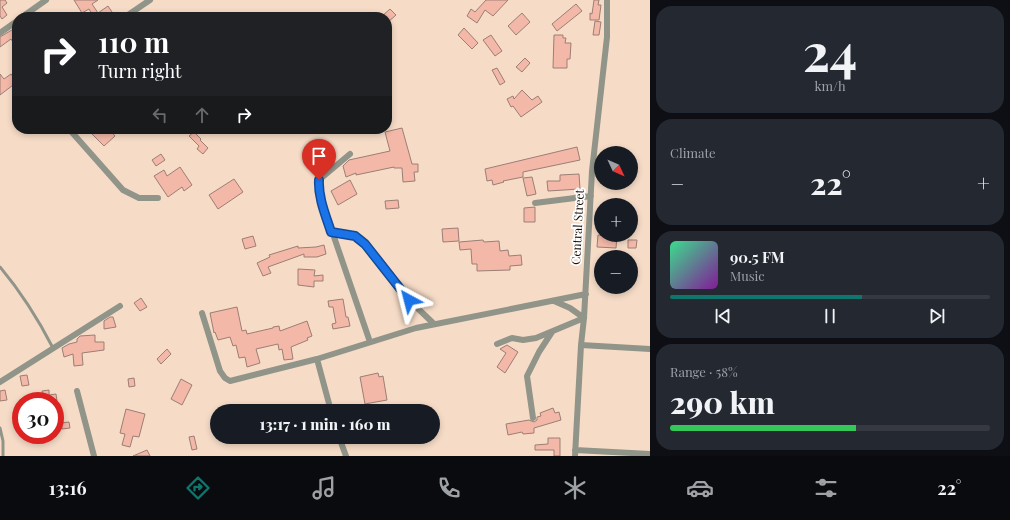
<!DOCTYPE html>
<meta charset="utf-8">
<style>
:root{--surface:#171b24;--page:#242831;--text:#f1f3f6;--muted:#9ea1a6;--line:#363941;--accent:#0f766e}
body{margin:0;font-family:"Playfair Display",serif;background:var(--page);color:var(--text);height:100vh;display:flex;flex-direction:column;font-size:15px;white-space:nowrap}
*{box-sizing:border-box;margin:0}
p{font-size:13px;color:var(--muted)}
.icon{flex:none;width:22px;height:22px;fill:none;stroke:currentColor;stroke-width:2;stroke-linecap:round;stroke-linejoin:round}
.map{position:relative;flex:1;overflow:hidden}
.details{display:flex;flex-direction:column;gap:6px;padding:6px;background:#0d0f14;width:360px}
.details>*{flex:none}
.guide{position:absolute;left:12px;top:12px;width:380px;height:122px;border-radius:16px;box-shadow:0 2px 6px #0003;background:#202124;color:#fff;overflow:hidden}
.needle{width:26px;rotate:134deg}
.tools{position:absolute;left:594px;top:146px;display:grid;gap:8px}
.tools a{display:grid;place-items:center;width:44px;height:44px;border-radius:50%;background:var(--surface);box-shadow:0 2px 6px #0003;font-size:20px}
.speed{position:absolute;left:12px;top:392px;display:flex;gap:8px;font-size:20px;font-weight:700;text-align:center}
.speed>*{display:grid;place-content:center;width:52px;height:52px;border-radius:50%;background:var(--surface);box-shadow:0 2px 6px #0003;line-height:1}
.speed .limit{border:6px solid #d22;background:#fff;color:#111}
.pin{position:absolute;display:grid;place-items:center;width:34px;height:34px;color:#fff;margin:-41px -17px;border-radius:50% 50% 50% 0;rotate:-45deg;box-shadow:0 0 4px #0007}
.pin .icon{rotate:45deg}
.me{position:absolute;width:44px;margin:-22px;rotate:322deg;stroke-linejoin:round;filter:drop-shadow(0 0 3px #0008)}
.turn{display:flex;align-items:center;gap:14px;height:84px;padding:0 20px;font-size:18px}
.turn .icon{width:52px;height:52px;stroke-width:2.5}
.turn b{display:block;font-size:28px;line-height:34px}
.lanes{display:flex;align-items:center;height:38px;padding:0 20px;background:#0003;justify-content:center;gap:20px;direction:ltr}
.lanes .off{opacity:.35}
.big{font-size:30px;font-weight:800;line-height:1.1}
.details .widget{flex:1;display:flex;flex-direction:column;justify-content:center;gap:6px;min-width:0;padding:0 14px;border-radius:16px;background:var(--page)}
.details .dial{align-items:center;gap:0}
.dial b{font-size:52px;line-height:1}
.song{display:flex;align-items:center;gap:12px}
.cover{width:48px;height:48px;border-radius:6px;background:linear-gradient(135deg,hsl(150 70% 55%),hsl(290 70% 35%))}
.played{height:4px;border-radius:2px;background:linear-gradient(90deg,var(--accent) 60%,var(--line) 60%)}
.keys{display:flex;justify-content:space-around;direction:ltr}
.heat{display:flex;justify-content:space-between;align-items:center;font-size:22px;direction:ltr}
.charge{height:6px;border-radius:3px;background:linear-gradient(90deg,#34c759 58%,var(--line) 0)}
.trip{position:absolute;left:210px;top:404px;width:230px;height:40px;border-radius:20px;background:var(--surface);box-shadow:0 2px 6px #0003;font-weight:800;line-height:40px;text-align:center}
.tabs{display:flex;height:64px;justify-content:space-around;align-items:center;background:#090b0e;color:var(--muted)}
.tabs .icon{width:28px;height:28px}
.tabs .active{color:var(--accent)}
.tabs b{font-size:18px;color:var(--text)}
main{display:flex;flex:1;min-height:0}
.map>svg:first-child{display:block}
.building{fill:#f3b8a8;stroke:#9c7e75}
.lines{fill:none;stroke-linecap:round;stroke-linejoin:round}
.service{stroke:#919488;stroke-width:3}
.minor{stroke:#919488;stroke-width:6}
.route-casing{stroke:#114b97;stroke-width:10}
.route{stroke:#1a73e8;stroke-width:7}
.labels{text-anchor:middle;stroke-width:3.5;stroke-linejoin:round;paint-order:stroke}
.street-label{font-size:12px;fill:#180f08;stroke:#fff}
</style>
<main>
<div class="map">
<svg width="650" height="456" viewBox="0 0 650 456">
<rect width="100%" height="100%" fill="#f6dcc7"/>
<path class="building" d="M0,0H5L7,3L2,7L7,15L2,19L0,16Z
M74,0H98L92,4L98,13L108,6L114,15L111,17H92L93,16L89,9L82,13Z
M486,0H508L493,16L485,10L477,23L467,16L471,9L475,12Z
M594,0H599L598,5H601L599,20H590V13L592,14Z
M576,4L582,11L557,31L552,24Z
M390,9L396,15L387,23V17H381Z
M522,13L530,22L516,35L508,26Z
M595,21L601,22L599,35H593Z
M17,27V48L11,39L0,47V37Z
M464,28L478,43L472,49L458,35Z
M491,35L502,51L495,56L483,40Z
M554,35H563V38H566L565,43H571L570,59H567V68H553Z
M525,58L530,63L522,72L516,67Z
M497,68L505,82L500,85L492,70Z
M0,74L4,79L11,74L17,82L0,95Z
M522,90L532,100L538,96L542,102L521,117L513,106L511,107L507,99L513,96L514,99Z
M402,128L412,164H418V172H414L415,181L403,182L402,168H394V167L356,175V173L346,177L343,166L349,160L390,151L385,132Z
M95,129H109L115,136L104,146L91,133Z
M194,132L201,139L200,140L208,148L203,154L197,149L199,146L189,136Z
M577,147L580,160L523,172V177L503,181L504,182L493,185L492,180L487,181L485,169Z
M161,154L165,160L156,166L152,160Z
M180,167L192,185L184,191L182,187L168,197L154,176L164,170L167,176Z
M579,174L580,189L548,191L547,181H560V175Z
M532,177L536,194L527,196L523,178Z
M234,179L243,192L218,209L209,195Z
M350,180L357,194L338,205L331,191Z
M398,200L399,208L386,209L385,201Z
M535,207V222H524V208Z
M458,228L459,241L443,242L442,229Z
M598,235L617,236L616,248L597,247Z
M253,236L256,246L245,249L242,239Z
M483,240L484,242L499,241L500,251L508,250L509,256L521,255L522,265L510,266V270L477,271V264H472L471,249L460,250L459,242Z
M628,240H637L636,248H628Z
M324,245L326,254L317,257H304V254L268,267L271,273L263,276L257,263L270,257L269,255L298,246V248L316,247Z
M298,269L315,270L314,276L323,275V281H314V287L298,285Z
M141,298L147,307L140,311L134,303Z
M343,299L346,317H348L350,326L333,329L332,324L336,323L334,313L333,307H329L328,301Z
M237,307L242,331L246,330L247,334L273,328V327L279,326L280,331L307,321L312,336L307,338L308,340L291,347L293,359L284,360L282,349L279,350L278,344L256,349L260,363L247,367L245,357L239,358L236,345L233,346L230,337L218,340L215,332L214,333L210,313Z
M110,317H113L116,327L104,329V321Z
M95,335V342H104V350L82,353L83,365L74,366L73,354L64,357L62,348L69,344L77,342V339L80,336Z
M507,345L518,352L505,373L497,367L506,353L500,349Z
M167,349L171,354L161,364L157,359Z
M378,373L379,377L383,376L387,400L365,404L360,377Z
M27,375L29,385L22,386L20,376Z
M134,378L135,386L129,387L128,379Z
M181,379L192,385L182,405L171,399Z
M5,390L7,400L0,401V391Z
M49,390V395L56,394L57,401H43L42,391Z
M553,408L555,413L559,412L561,420L534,428V433L523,434L522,432L508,435L506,424L529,420L534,422L537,420V417L541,416L540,413Z
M126,409L145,414L139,437L133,436L130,447L122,445L125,434L120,433Z
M69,422L70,428L62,429L61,423Z
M194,436L197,449L192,450L189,437Z
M548,438H560V456H554V450H535V445L548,444Z
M147,450L150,456H133Z"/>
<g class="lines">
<path class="service" d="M0,267C21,292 38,319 53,348
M0,428L3,441V456"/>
<path class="minor" d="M22,17L46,0
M125,17L150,0
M0,33L17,21
M69,129L123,190L139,198H158
M350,154L319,180V189L321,199L370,342
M535,203L591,196
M331,232L355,236L365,244L409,300L434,324
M554,301L570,308L584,318
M202,313L220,371L225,378L230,381L317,359
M497,344L512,338L523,340L536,338L584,318
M581,345L650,349
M0,382L120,306
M77,391L94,456
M331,411L317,359L416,328L586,294
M533,418L527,376L539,352L552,332
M339,437L346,456
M575,450L650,454
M575,456L581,345L584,318L592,171L607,37V0"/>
</g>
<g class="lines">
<g class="route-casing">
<path id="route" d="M319,180C318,198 326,216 331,232L355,236L365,244L409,300"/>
</g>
<use href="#route" class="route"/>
</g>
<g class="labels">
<g class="street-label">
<text transform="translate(578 227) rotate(-87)" y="4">Central Street</text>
</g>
</g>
</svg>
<div class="tools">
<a><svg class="needle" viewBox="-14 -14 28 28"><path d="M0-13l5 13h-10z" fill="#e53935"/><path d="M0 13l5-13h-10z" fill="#9ea1a6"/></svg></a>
<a>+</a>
<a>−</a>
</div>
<div class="speed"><div class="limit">30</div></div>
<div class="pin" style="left:319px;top:180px;background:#d93025"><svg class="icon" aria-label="arrive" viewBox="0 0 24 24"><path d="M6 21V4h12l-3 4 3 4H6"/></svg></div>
<svg class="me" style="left:409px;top:300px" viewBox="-20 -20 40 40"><path d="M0-17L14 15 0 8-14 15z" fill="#1a73e8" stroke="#fff" stroke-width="4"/></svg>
<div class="trip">13:17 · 1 min · 160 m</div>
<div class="guide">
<div class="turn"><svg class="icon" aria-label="right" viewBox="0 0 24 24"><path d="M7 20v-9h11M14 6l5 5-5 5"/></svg><div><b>110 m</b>Turn right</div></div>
<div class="lanes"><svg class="icon off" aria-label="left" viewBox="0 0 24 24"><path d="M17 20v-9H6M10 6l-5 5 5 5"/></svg><svg class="icon off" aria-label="ahead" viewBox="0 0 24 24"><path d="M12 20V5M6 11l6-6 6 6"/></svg><svg class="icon" aria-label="right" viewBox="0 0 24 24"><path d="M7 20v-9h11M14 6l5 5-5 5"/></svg></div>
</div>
</div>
<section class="details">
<div class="widget dial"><b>24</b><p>km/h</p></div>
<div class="widget"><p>Climate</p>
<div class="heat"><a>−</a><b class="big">22°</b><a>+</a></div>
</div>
<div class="widget">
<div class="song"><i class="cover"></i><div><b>90.5 FM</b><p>Music</p></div></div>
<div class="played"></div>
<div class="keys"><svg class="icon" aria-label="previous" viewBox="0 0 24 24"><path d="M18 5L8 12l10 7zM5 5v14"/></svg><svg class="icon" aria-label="pause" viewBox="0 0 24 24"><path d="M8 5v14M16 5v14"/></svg><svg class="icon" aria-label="next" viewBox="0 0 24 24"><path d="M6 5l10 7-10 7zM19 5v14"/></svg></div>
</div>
<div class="widget"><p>Range · 58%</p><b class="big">290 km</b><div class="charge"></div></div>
</section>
</main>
<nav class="tabs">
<b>13:16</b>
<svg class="icon active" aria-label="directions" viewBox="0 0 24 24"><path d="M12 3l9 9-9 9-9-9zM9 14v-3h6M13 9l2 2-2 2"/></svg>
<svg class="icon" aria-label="music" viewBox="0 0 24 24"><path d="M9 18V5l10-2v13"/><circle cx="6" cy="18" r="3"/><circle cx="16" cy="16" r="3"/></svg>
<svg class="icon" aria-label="phone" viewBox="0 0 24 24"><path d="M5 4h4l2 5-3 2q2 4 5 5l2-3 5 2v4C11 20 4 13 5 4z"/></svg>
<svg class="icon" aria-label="climate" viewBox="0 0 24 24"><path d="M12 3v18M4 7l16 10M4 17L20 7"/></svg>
<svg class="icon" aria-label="car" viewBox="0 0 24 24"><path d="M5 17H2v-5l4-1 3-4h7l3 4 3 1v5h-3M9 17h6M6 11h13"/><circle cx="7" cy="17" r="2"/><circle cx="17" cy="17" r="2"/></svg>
<svg class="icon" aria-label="filters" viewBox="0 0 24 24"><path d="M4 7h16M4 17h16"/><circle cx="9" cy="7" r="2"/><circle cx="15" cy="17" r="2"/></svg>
<b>22°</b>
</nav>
